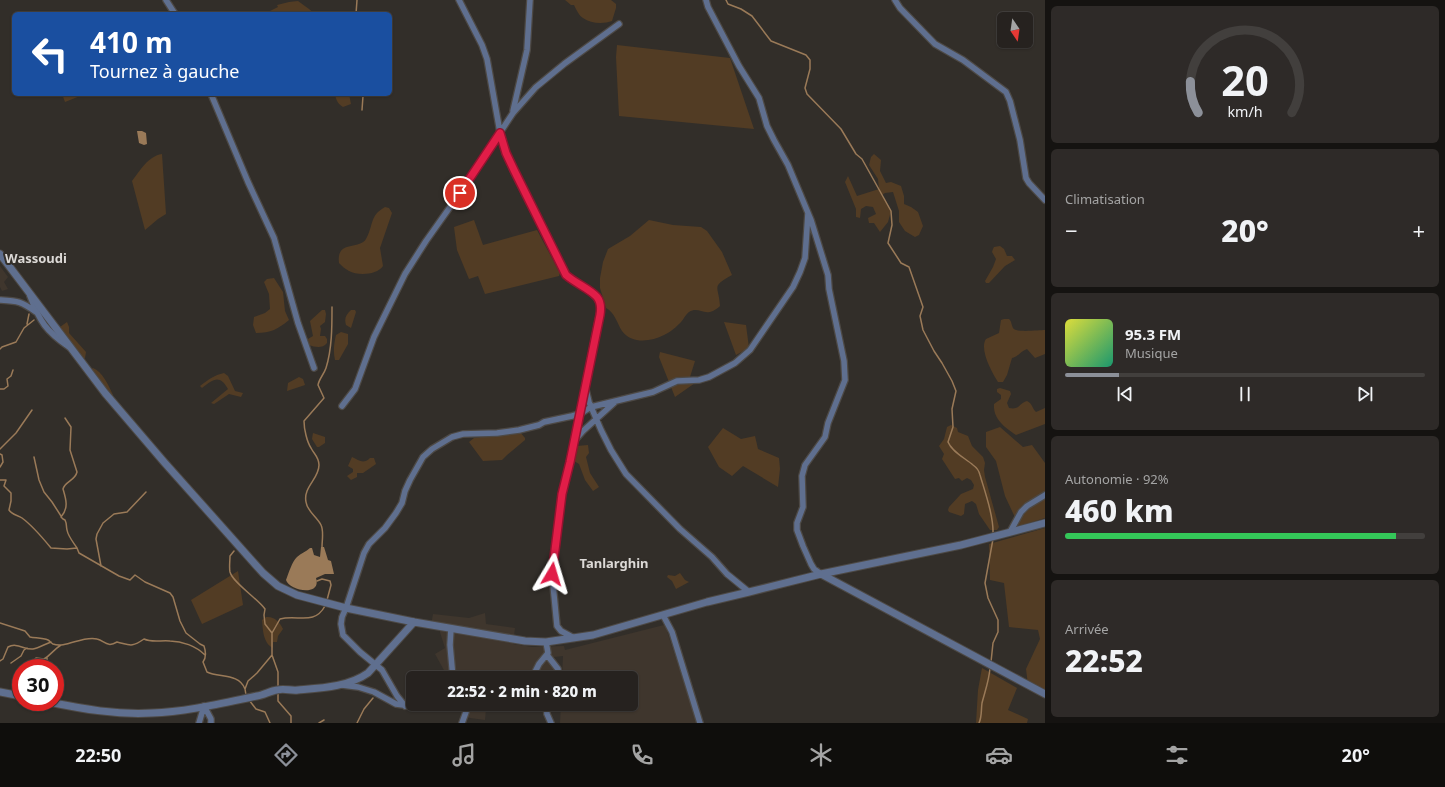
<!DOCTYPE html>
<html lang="fr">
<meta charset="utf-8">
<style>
:root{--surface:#26221f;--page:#2e2a28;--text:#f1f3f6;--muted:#a4a4a4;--line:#423f3d;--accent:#8c9099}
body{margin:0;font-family:"Noto Sans",sans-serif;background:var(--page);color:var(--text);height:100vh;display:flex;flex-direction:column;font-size:15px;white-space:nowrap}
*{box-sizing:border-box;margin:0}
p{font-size:13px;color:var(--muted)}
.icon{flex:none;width:22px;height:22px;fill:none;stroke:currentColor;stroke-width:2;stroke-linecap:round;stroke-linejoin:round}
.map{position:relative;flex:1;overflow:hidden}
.side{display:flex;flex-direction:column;gap:6px;padding:6px;background:#151311;width:400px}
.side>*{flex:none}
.banner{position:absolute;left:12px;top:12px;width:380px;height:84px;border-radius:6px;box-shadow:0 1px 3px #0004,0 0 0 1px var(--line);background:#1a4fa0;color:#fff;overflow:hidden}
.needle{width:26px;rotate:167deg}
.controls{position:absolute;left:997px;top:12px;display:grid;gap:8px}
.controls a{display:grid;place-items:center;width:36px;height:36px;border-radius:6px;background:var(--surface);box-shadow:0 1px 3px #0004,0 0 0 1px var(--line);font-size:20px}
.speed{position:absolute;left:12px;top:659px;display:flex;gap:8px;font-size:20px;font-weight:700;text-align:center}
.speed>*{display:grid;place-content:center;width:52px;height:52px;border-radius:50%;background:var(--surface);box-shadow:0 1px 3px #0004,0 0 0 1px var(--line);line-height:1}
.speed .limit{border:6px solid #d22;background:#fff;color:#111}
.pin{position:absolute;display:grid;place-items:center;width:34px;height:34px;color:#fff;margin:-17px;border:2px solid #fff;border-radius:50%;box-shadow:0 1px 4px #0007}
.me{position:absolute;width:44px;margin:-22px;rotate:7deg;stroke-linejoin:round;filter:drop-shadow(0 0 3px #0008)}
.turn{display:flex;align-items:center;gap:14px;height:84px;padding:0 12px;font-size:18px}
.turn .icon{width:52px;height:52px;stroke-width:2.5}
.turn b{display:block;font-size:28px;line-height:34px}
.big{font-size:30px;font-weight:800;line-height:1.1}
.side .tile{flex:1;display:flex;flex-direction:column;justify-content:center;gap:6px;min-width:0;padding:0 14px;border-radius:6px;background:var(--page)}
.side .dial{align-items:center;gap:0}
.dial svg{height:104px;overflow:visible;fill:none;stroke:var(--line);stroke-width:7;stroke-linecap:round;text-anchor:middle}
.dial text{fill:var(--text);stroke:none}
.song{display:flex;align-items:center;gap:12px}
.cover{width:48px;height:48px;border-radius:6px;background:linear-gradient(135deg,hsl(60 70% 55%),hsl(160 70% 35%))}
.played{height:4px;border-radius:2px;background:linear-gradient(90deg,var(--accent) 15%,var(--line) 15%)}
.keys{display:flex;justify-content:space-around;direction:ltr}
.heat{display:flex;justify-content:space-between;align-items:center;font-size:22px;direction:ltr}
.charge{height:6px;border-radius:3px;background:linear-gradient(90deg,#34c759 92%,var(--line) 0)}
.trip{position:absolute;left:406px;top:671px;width:232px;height:40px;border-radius:6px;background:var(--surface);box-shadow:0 1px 3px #0004,0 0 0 1px var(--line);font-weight:800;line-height:40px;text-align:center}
.dock{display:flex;height:64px;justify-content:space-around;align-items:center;background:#0f0e0c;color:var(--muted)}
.dock .icon{width:28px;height:28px}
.dock .on{color:var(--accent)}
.dock b{font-size:18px;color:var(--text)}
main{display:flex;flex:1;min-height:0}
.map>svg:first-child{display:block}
.built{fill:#3f362d}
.green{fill:#523c24}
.water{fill:#9a7a58}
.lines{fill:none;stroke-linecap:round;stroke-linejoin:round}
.stream{stroke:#9a7a58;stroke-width:1.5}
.minor-casing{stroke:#4d4945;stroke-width:8}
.tertiary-casing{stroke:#4d4945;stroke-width:9}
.minor{stroke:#5f6f8f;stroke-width:5.5}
.tertiary{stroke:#5f6f8f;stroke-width:7}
.route-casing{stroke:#92132f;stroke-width:10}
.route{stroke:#e11d48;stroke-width:7}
.labels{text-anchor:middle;stroke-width:4;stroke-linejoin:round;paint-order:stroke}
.quarter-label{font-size:13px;font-weight:bold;fill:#dcd9d6;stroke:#322e29}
</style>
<main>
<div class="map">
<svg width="1045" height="723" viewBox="0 0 1045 723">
<rect width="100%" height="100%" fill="#322e29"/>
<path class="built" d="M0,266L8,277L4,282L8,289L2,291L0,287Z
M485,613L486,624L515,628L513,644L532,647L564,646L565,650L664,625L666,628L697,723H560L561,704H631V678H562L563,656L554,657L556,675H550L549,678H453L452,671L445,672L435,654L445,648L438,626L431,625L433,614L469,618Z
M467,704H498L486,709L485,720L463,717Z"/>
<path class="green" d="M565,0H611L616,4V8L612,21C604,24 591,24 583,18C579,16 576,9 574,5H571Z
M298,1L309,9L315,14H270V11L278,7L277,5L289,2Z
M617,45L730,58L754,129L619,116L616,57Z
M62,94H85L65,102Z
M335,94H349L351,104L343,107C338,104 336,100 335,94Z
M162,154L166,214L158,219L145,230L132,181C140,171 148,156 162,154Z
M874,154L881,160L880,171L886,183L891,182L901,186L904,196V204L911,207L918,212L923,226L919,235L915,237L905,231L899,222V211L893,192L885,193L882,195L891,211L888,222L880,232L874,223H869L868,218L876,214L873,207L866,206L861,209L860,218L856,217V209L845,182L848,176L857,196L879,189L878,179L869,165L871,157Z
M385,207L389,208L392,213L380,248L383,266C377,275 358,276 349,271C345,269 342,266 339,263C336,240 359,250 366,239C374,225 369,216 385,207Z
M474,220L483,245L537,230L560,273L559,276L485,294L478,276L469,279L457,250L454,227Z
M649,220L673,225L701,227L707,231L722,252L732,275C710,287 719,286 720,306C705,320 700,305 689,312C685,315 683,321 679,324C675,328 669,333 664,335C651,342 631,344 622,331C617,323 615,313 606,308L600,288V278L603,262L608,249L630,236Z
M1000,246L1004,249L1007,256H1012L1015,260L1005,266L989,283H986L985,281L993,267L996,259L992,252L993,249L994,247Z
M274,278L283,292L285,311L289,320C278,329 271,333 256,333L253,325L254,317L265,313L270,309L269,294L264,282L267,279Z
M322,310H325L326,314L325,322L320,326L321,329L320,336H325L327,339V343C322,349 315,347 309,345L308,339L313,336L310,321Z
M351,310H355L356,312L351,328L346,325C344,318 346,315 351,310Z
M1004,319H1009C1012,322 1011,324 1013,328C1015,333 1039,330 1045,330V354L1035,358L1027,349C1021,351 1019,356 1012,358L1007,375L1003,382H998C992,373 979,349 986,339L999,333L1001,320Z
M67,322L69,327V333L86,352L85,358L81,359L60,327Z
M724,322L746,325L749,348L736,355Z
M341,332L348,334V344L339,360H335C333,352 334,343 336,335Z
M660,352L695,361L690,377L695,383L675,397L659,357Z
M93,368C102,371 109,386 113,395L112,397L90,370Z
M224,373L228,376L235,391L243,393L241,397L229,394L214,404L211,403L228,389C220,374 213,379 202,388L200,386C208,380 214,375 224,373Z
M299,377L303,379L305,385L287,391L288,383Z
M1000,388L1010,391L1011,394L1007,403L1009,408C1020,410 1018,404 1027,401C1032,403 1032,408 1036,412L1045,408V424L1016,435C1004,427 993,419 994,404L1001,399V395L997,392V389Z
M951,425L957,428L958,432L968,436L972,446L983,457L985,463L984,470L985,477L999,527L997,530H990L979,514L976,504L972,501L965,504L964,514L961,516L949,512L948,510L949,507L961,494L973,489L974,485L971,480L967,478L962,481L959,478L955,479L942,459L944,454L939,446L944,439L947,427Z
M1000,427L1023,447L1032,445L1045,463V495L1043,496L1045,498V518L1019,526L1005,496L996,461L986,447V432Z
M723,428L741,439L755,436L758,449L779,458L780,469L778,487L743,466L732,476L719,467L708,447Z
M520,432L525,438V440L507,455L502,460L483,461L469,442L474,438Z
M313,433L325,437V443L319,447H317L312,439Z
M588,445L589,453L586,457L590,473L599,487L593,491L585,480L579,464L574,461L577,446Z
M352,457C359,460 363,465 370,458H374L376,464L363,473H357V477L351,480L347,476L353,472V469L348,466Z
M1045,528V694L1028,685L1026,669L1040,639L1038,630L1009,627L1004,583L990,580L989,544Z
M238,571L243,605L202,624L191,600Z
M680,573L685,580L689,582L676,589L672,581L667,577L668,575L675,576Z
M266,617C274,616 280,622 283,629L278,636L277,642H273V648C263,643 263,630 262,620Z
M982,668L1017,688L1008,710L1028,719L1027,723H976L978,690Z"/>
<path class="water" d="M137,131H142L146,133L147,144L144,145L139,143Z
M321,547H324L328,560L331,561L334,574H325L316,578C322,597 289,591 286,580C289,572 292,562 297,557C301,553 306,552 310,548H312L314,555L320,557Z"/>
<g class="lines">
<path class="stream" d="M726,0L728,4L741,9L752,16L771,41L806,55L810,60V69L805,88L807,94L841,129L856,154L862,159L891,211L892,225L888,243L901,263L909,267L923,307L920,316L923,330L934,351L942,363L952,381L956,391L952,409L953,427L948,442C952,452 965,458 973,465C976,467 979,471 980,475C985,492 994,517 993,535
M356,14L357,0
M362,110L363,96L364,94
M27,324L29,314
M0,349L2,347L16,342L24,328L34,320
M0,389H4L8,386L7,379L11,376L13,370
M65,418L71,427L70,450L77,472C75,481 65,481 63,489C66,499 69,508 61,517L63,519L65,520C67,524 66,526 67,530C68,536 73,542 77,548
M0,449L16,433L32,410
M0,454L2,455L3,462L0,467
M34,457L39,480L44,492L52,502L61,516
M0,480H6L4,486L11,493V501L9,510C12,515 18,515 22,518C33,526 42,537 51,548L67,549L77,548L79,553L119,576L130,580L135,575L145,582L170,593L173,597L180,621L186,633L200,644L204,646C206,652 206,658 203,662L207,672C219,678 239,673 245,689
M322,547C322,540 324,531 321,525C317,517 307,511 306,502C303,487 319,479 319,465C319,457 314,454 311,448C307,442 304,429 304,421L324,398L318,385C319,379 324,374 326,368C332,349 332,327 332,307
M234,551L230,556C230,561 229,567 230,572C233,583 257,598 265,609L264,615L265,624L272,633V655L257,673L248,681L245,689L246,695
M101,566L96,539L97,534L103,523L114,514L127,512L146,492
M317,581L322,579L330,581L331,585L327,600
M0,623L25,631L30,637C35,638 43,638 48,640C50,641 51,643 53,644C65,649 83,635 97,639C105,641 107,648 117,642C130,645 131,648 144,639C152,643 161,640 170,641C182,641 196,646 205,655
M272,633L280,619C297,614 314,626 325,606
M272,655L278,672V686
M47,658V661L50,663L48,668
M0,661L3,659L8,647C17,642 24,650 33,649C39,648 45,644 51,642
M991,662L993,643L998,632V620L988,598L985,583L993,539
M11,663L21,656L24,650L27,648
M26,668L36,658L44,659C51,655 53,650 61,645
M17,691L15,685L21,681
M278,692V701L291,716V723
M249,700L256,709L265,712L270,723
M319,723L324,720
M357,723L364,709L373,698
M979,723C982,717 981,710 982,703C985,691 989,681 990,668"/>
<g class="minor-casing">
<path id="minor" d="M166,0L175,14
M459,0L482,45L487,59L501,138L506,153L513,170L566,275C577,286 597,290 601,307L570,462L562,493L552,574L557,626L561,631L574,638
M706,0L708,7L739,66L759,98L767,126L774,140L788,165L811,220L828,275L829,289L844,361L845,380L828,423L825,437L805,465L802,476L803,507L797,523V530L803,546L811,564L814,569L821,574
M895,0L900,8L935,44L963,60L1006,92L1010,101L1020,140L1026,178L1029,183L1045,200
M211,94L248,182L274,238L298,323L314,368
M513,111L527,50L530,0
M30,296C40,322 46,331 69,347
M0,300C18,301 21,301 36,312
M586,390L589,402L601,430L611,450L626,474L680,529L712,557L727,574L749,592
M342,406L355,389L374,337L405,274L426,241L460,193L513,113L536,87L564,64L619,24
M575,440L583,431L615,402
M1010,532L1021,512L1027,506L1045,495
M663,615L672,632L700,723
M451,628L450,645L453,678
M547,655L558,669V678
M532,678L539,664L548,653L546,642
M342,685L358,687L374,692L396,704L411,706L419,704
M546,704L547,714L551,723
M204,706L211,719V723
M405,706L397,696L382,670L360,652L343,635L341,624L342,617L346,608L364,553L369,544L385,528L396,513L402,503L405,491L410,480L423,457L432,449L452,437L463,434L497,433L519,430L539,425L544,422L572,416L580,414L591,407L653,392L677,381L699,380L709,377L735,363L750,350L793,287L800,272L805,258L808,213
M199,723L204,706
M462,723L466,712L467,704"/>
</g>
<g class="tertiary-casing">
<path id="tertiary" d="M0,254L105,393L164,462L263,573L278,586L297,595L346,608L414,622L525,641L546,642L593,635L707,602L749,592L821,574L961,545L1045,523
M821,574L1045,694
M0,692L21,696
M49,702C83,709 117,715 152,713C185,712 223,703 257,696C264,695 270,691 277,690C284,688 291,691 298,690C322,688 348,687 368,673L414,622"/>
</g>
<use href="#minor" class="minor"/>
<use href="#tertiary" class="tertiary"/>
</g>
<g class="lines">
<g class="route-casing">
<path id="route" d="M460,193L500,133L506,153L514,170L566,275C575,283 590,289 597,297C601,302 601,309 600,315L570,462L562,494L552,574"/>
</g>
<use href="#route" class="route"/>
</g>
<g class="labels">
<g class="quarter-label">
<text x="36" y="263">Wassoudi</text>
<text x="614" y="568">Tanlarghin</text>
</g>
</g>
</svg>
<div class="controls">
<a><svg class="needle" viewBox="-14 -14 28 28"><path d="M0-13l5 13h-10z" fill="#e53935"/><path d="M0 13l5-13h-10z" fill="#a4a4a4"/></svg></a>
</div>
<div class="speed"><div class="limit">30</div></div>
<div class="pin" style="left:460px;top:193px;background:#d93025"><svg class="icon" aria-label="arrive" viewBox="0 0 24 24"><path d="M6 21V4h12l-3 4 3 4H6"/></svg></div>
<svg class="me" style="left:552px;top:574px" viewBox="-20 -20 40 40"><path d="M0-17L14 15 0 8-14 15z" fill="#e11d48" stroke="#fff" stroke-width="4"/></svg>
<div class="trip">22:52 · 2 min · 820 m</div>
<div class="banner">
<div class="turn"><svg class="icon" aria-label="left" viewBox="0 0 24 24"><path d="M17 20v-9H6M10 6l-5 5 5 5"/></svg><div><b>410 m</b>Tournez à gauche</div></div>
</div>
</div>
<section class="side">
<div class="tile dial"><svg viewBox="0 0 100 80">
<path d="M14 69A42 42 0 1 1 86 69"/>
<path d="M14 69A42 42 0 0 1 8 45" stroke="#8c9099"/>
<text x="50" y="56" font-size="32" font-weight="700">20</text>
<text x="50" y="72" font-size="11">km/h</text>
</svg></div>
<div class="tile"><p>Climatisation</p>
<div class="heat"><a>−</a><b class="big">20°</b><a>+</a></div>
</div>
<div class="tile">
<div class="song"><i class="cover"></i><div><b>95.3 FM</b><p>Musique</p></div></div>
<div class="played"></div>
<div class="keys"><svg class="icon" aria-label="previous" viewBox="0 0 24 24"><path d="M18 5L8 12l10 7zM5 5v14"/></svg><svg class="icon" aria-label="pause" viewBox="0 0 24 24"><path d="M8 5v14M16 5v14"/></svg><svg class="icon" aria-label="next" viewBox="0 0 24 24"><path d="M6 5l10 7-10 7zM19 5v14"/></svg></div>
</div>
<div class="tile"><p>Autonomie · 92%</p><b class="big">460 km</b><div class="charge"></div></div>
<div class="tile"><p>Arrivée</p><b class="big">22:52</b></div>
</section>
</main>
<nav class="dock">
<b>22:50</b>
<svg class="icon on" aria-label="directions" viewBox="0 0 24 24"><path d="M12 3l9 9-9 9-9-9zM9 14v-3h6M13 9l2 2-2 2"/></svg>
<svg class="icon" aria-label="music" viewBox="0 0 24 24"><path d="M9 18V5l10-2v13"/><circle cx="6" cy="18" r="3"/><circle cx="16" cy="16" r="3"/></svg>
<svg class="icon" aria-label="phone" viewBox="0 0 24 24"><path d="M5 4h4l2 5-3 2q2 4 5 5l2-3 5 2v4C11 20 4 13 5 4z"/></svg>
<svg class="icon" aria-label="climate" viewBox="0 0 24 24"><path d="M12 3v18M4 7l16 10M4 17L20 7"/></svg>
<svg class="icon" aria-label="car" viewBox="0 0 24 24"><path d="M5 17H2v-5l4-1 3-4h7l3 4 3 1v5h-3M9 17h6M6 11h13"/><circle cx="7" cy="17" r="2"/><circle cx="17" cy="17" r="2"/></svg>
<svg class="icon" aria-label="filters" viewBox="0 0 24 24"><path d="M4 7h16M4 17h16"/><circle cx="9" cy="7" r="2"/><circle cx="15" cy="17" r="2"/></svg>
<b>20°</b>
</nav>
